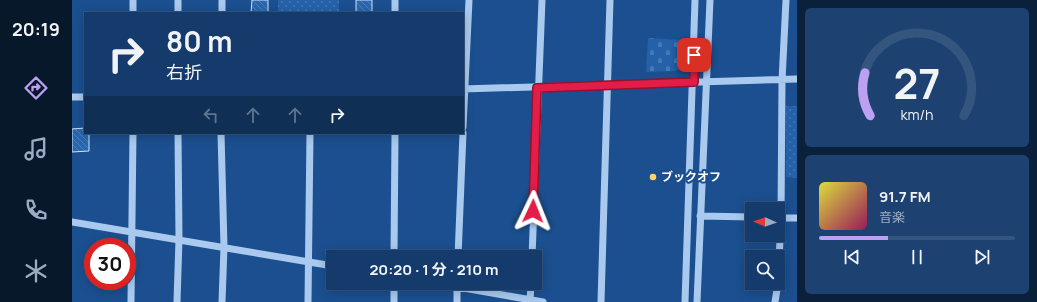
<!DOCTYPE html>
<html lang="ja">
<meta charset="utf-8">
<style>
:root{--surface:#143b6b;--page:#1d4271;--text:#f1f3f6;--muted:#9dadc1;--line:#33557e;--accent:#bca0f2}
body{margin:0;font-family:Manrope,"Noto Sans JP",sans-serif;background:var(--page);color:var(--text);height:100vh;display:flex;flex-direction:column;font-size:15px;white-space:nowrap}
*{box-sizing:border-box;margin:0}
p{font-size:13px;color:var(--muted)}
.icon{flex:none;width:22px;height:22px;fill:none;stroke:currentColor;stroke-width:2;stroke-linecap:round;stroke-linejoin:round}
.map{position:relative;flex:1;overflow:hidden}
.sheet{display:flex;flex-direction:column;gap:8px;padding:8px;background:#0b203b;width:240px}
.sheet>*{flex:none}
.hud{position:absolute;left:12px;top:12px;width:380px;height:122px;border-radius:0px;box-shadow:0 2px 10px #0003,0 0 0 1px var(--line);background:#143b6b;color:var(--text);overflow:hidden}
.needle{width:26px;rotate:272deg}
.fabs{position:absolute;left:673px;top:202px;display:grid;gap:8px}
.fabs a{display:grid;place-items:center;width:40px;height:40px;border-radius:0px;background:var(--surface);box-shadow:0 2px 10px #0003,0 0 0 1px var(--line);font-size:20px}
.speed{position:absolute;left:12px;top:238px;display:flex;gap:8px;font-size:20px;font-weight:700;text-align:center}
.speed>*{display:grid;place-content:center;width:52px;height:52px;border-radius:50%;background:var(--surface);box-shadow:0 2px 10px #0003,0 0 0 1px var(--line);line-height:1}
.speed .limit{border:6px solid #d22;background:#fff;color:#111}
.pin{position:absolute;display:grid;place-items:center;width:34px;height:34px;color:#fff;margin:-17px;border-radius:8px;box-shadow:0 2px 6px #0006}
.me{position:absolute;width:44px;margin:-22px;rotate:2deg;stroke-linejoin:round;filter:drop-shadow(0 0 3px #0008)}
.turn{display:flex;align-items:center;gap:14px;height:84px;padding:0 16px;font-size:18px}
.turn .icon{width:52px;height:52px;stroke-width:2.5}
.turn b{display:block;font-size:28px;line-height:34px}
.lanes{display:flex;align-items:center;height:38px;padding:0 16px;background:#0003;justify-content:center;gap:20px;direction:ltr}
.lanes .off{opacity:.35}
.sheet .tile{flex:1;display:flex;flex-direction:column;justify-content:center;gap:6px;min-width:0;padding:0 14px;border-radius:6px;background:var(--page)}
.sheet .dial{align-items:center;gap:0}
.dial svg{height:104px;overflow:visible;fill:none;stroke:var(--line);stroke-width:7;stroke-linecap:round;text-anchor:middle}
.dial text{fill:var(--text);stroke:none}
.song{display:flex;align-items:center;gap:12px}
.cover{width:48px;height:48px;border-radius:6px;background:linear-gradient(135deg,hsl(60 70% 55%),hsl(330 70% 35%))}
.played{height:4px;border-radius:2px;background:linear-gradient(90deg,var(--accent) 35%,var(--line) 35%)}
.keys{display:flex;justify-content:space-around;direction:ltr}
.trip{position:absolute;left:254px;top:250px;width:216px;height:40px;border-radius:0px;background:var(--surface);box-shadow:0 2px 10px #0003,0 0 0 1px var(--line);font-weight:700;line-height:40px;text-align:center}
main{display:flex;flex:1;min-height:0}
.tabs{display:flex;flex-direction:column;width:72px;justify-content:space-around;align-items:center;background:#08182b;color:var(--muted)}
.tabs .icon{width:28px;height:28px}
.tabs .on{color:var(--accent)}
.tabs b{font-size:18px;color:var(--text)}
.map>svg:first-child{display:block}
.grass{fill:url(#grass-dots)}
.cemetery{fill:url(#cemetery-stones)}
.building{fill:url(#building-back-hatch);stroke:#cfe3fa}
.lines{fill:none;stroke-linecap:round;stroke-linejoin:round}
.minor{stroke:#a9c9ee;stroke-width:7}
.route-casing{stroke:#92132f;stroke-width:10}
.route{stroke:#e11d48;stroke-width:7}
.poi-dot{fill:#ffd166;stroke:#1b4f8f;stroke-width:1.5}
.labels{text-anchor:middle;stroke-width:4;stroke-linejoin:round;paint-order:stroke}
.poi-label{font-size:12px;font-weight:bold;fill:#fff;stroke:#1b4f8f;text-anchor:start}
</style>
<main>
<nav class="tabs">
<b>20:19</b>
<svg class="icon on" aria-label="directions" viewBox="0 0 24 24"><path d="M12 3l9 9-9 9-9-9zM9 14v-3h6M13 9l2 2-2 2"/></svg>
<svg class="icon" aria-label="music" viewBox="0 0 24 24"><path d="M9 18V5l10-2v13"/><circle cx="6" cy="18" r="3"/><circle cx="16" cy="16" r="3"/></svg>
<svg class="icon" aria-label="phone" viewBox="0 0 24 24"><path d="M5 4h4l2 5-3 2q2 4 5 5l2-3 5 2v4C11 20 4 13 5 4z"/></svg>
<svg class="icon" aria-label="climate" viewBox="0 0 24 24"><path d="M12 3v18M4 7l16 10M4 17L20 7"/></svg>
</nav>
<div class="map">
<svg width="725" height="302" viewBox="0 0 725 302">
<defs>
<pattern id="grass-dots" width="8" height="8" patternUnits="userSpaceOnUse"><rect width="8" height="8" fill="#2461a8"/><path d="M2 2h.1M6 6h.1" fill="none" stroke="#4579b5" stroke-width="1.8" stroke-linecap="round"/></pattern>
<pattern id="cemetery-stones" width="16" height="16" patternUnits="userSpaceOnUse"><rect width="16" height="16" fill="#2461a8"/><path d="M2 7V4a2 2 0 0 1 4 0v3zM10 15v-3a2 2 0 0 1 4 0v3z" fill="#4579b5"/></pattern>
<pattern id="building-back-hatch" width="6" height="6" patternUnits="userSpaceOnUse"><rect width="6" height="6" fill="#2a66ad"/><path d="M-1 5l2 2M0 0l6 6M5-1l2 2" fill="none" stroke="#4a7db9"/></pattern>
</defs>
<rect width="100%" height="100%" fill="#1b4f8f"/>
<path class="grass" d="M206,0H267V13H206Z
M714,106H725V178L714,177Z"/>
<path class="cemetery" d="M576,38L611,40L610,68L603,71L574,72Z"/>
<path class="building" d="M180,0H196V13H179Z
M284,0H300V13H284Z
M13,128V133H17V151L0,152V129Z"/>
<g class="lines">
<path class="minor" d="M323,0V13
M61,13V0
M106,13V0
M150,13V0
M391,89L725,79
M0,97H13
M391,127L397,0
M149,133L152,247L150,302
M628,216L680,217
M706,218H725
M0,222L261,266
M322,257L323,133
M386,257L391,133
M460,257L470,0
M706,282L709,218L710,81L714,0
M363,283L471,302
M59,302L61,133
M105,302L107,239L106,133
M236,302L238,133
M322,302V283
M385,302V283
M458,302L459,283
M529,302L538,0
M613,302L623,0
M625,302L638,0
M703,302L706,283"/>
</g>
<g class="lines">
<g class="route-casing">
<path id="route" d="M461,211L465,88L622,82V55"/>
</g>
<use href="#route" class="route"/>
</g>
<circle class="poi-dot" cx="581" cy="177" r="4"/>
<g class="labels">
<g class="poi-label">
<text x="589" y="181">ブックオフ</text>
</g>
</g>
</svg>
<div class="fabs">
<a><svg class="needle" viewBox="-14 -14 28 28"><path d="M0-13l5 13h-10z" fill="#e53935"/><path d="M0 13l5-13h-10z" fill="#9dadc1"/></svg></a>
<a><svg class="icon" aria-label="search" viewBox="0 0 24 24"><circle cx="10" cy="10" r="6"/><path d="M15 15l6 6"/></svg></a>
</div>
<div class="speed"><div class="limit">30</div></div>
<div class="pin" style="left:622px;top:55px;background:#d93025"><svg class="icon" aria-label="arrive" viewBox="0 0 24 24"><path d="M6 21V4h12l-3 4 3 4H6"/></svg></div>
<svg class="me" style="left:461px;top:211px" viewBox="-20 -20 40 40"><path d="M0-17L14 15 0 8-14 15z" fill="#e11d48" stroke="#fff" stroke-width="4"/></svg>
<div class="trip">20:20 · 1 分 · 210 m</div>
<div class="hud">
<div class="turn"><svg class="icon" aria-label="right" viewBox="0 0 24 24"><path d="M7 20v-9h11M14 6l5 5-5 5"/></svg><div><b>80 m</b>右折</div></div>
<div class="lanes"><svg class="icon off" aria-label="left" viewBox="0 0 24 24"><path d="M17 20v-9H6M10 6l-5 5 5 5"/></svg><svg class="icon off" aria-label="ahead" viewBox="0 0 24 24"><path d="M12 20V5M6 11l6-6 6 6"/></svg><svg class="icon off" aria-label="ahead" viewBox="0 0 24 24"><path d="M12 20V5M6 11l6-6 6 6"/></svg><svg class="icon" aria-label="right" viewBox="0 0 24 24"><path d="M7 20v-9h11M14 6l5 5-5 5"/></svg></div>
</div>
</div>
<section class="sheet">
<div class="tile dial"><svg viewBox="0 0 100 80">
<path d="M14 69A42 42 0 1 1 86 69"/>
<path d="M14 69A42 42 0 0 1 10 36" stroke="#bca0f2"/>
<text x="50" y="56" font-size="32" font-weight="700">27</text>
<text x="50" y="72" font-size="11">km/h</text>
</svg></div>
<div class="tile">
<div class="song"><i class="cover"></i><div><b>91.7 FM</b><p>音楽</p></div></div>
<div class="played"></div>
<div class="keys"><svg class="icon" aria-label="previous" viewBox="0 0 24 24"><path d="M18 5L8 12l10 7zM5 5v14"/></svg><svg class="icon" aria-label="pause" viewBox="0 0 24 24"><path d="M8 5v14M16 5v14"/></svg><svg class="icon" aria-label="next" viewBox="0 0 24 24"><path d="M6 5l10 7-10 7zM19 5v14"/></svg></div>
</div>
</section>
</main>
